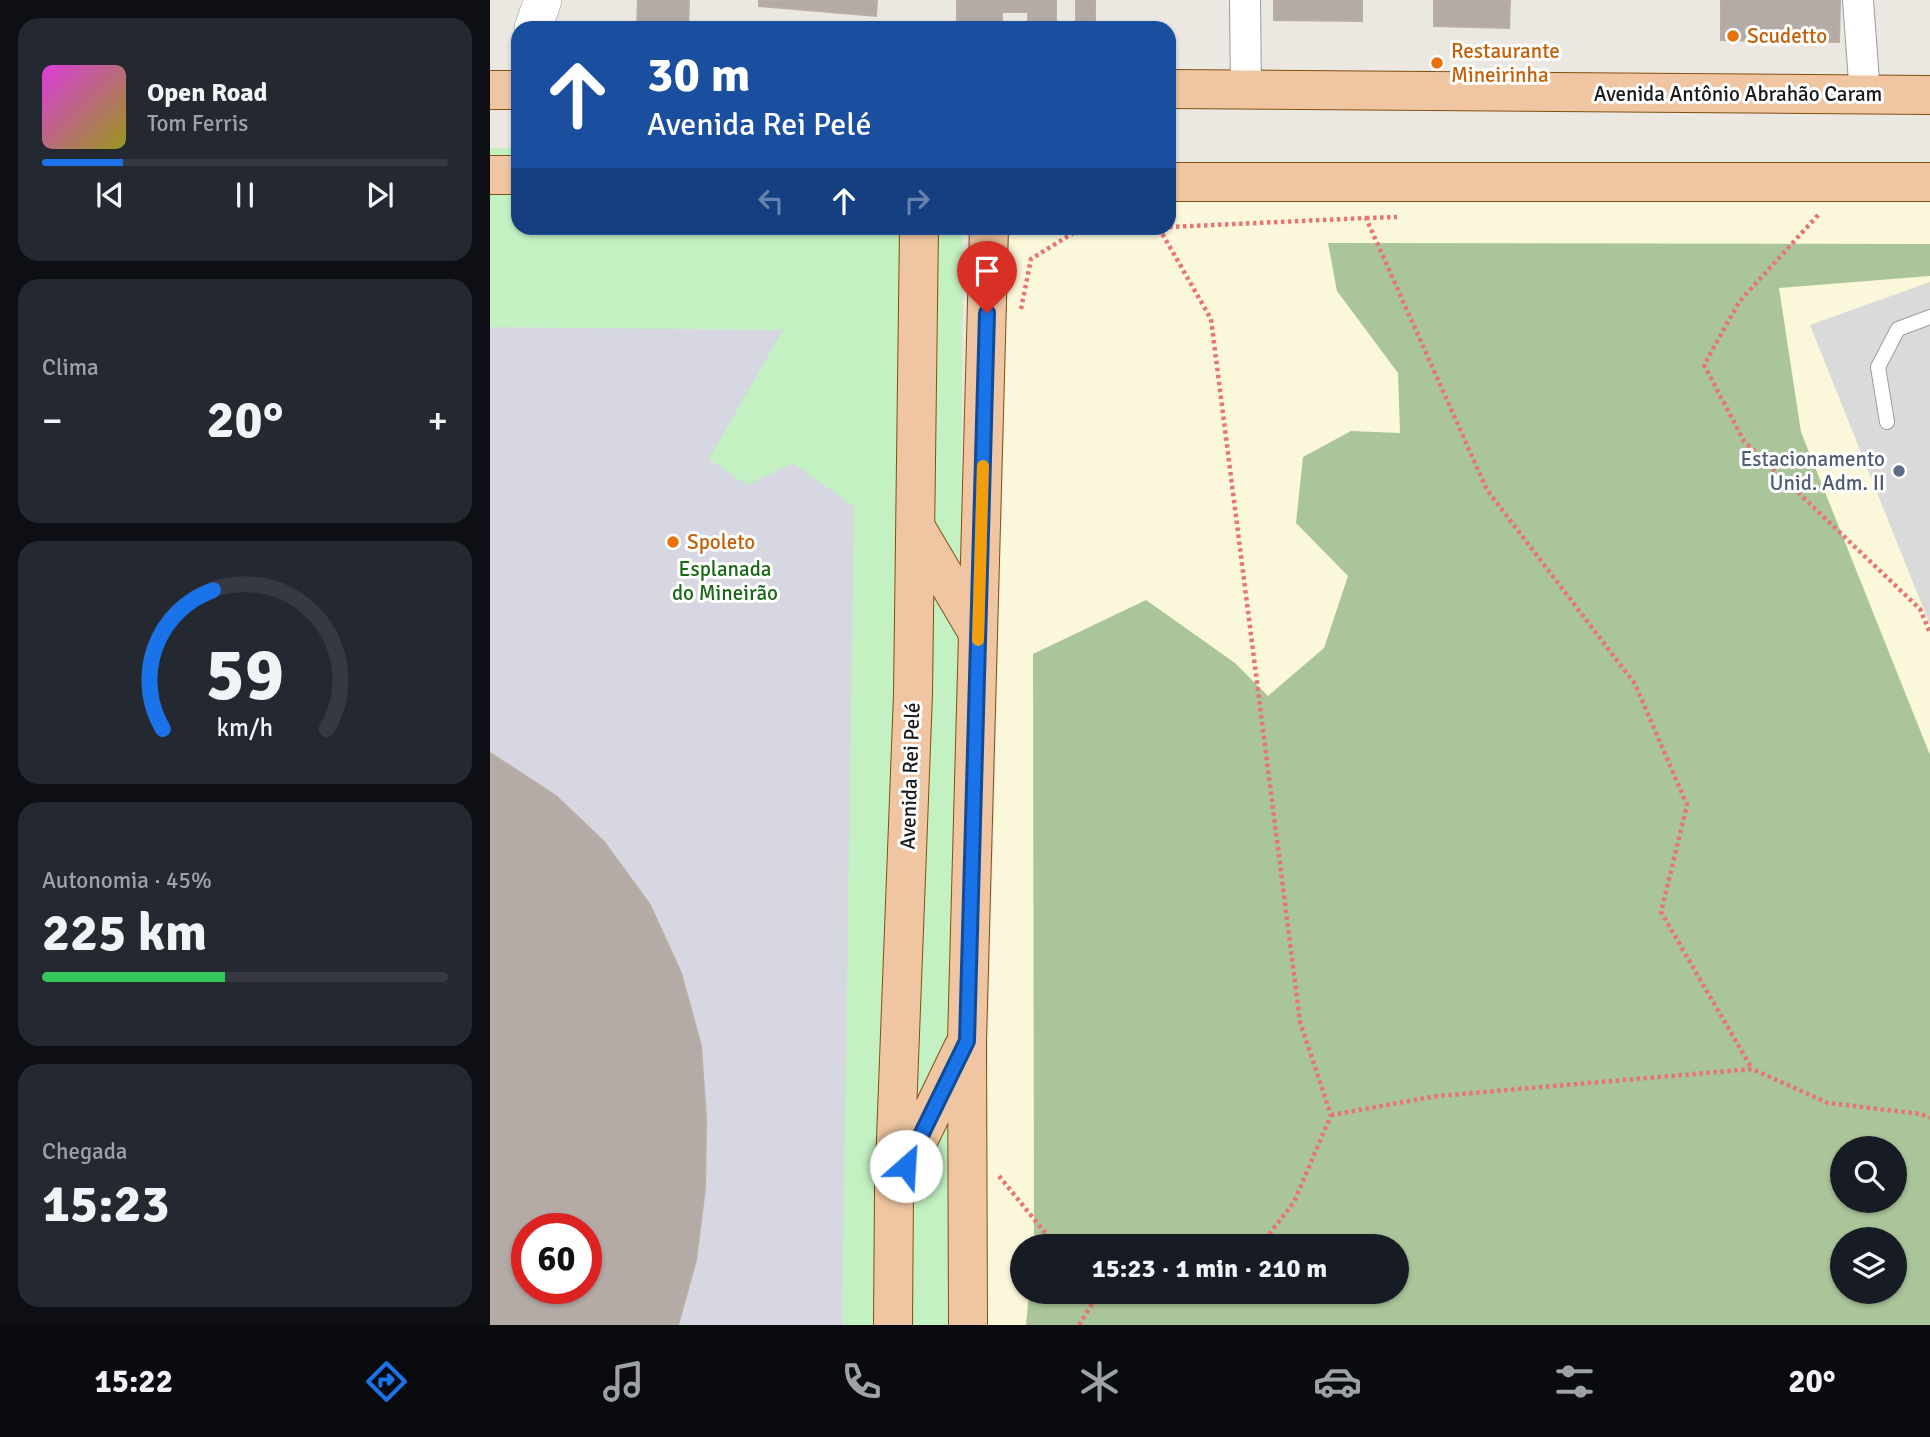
<!DOCTYPE html>
<html lang="pt">
<meta charset="utf-8">
<style>
:root{--surface:#171b24;--page:#242831;--text:#f1f3f6;--muted:#9ea1a6;--line:#363941;--accent:#1a73e8}
body{margin:0;font-family:Signika,sans-serif;background:var(--page);color:var(--text);height:100vh;display:flex;flex-direction:column;font-size:26px;white-space:nowrap}
*{box-sizing:border-box;margin:0}
p{font-size:23px;color:var(--muted)}
.icon{flex:none;width:38px;height:38px;fill:none;stroke:currentColor;stroke-width:2;stroke-linecap:round;stroke-linejoin:round}
.map{position:relative;flex:1;overflow:hidden}
.panel{display:flex;flex-direction:column;gap:18px;padding:18px;background:#0d0f14;width:490px}
.panel>*{flex:none}
.hud{position:absolute;left:21px;top:21px;width:665px;height:214px;border-radius:21px;box-shadow:0 2px 5px #0004;background:#1a4fa0;color:#fff;overflow:hidden}
.controls{position:absolute;left:1340px;top:1136px;display:grid;gap:14px}
.controls a{display:grid;place-items:center;width:77px;height:77px;border-radius:50%;background:var(--surface);box-shadow:0 2px 5px #0004;font-size:35px}
.speed{position:absolute;left:21px;top:1213px;display:flex;gap:14px;font-size:35px;font-weight:700;text-align:center}
.speed>*{display:grid;place-content:center;width:91px;height:91px;border-radius:50%;background:var(--surface);box-shadow:0 2px 5px #0004;line-height:1}
.speed .limit{border:10px solid #d22;background:#fff;color:#111}
.pin{position:absolute;display:grid;place-items:center;width:60px;height:60px;color:#fff;margin:-72px -30px;border-radius:50% 50% 50% 0;rotate:-45deg;box-shadow:0 0 7px #0007}
.pin .icon{rotate:45deg}
.me{position:absolute;width:77px;margin:-38px;rotate:26deg;stroke-linejoin:round;filter:drop-shadow(0 0 5px #0008)}
.turn{display:flex;align-items:center;gap:24px;height:147px;padding:0 21px;font-size:32px}
.turn .icon{width:91px;height:91px;stroke-width:2.5}
.turn b{display:block;font-size:49px;line-height:60px}
.lanes{display:flex;align-items:center;height:66px;padding:0 21px;background:#0003;justify-content:center;gap:35px;direction:ltr}
.lanes .off{opacity:.35}
.big{font-size:52px;font-weight:700;line-height:1.1}
.panel .tile{flex:1;display:flex;flex-direction:column;justify-content:center;gap:10px;min-width:0;padding:0 24px;border-radius:21px;background:var(--page)}
.panel .dial{align-items:center;gap:0}
.dial svg{height:182px;overflow:visible;fill:none;stroke:var(--line);stroke-width:7;stroke-linecap:round;text-anchor:middle}
.dial text{fill:var(--text);stroke:none}
.song{display:flex;align-items:center;gap:21px}
.cover{width:84px;height:84px;border-radius:10px;background:linear-gradient(135deg,hsl(300 70% 55%),hsl(60 70% 35%))}
.played{height:7px;border-radius:4px;background:linear-gradient(90deg,var(--accent) 20%,var(--line) 20%)}
.keys{display:flex;justify-content:space-around;direction:ltr}
.heat{display:flex;justify-content:space-between;align-items:center;font-size:38px;direction:ltr}
.charge{height:10px;border-radius:5px;background:linear-gradient(90deg,#34c759 45%,var(--line) 0)}
.trip{position:absolute;left:520px;top:1234px;width:399px;height:70px;border-radius:35px;background:var(--surface);box-shadow:0 2px 5px #0004;font-weight:700;line-height:70px;text-align:center}
.tab-bar{display:flex;height:112px;justify-content:space-around;align-items:center;background:#090b0e;color:var(--muted)}
.tab-bar .icon{width:49px;height:49px}
.tab-bar .on{color:var(--accent)}
.tab-bar b{font-size:32px;color:var(--text)}
main{display:flex;flex:1;min-height:0}
.map>svg:first-child{display:block}
.education{fill:#faf7db;fill-rule:evenodd}
.forest{fill:#abc59a;fill-rule:evenodd}
.park{fill:#c3f1c2;fill-rule:evenodd}
.parking{fill:#dadada}
.plaza{fill:#d6d7e0}
.building{fill:#b4aba7;stroke:#baada5;stroke-width:2;fill-rule:evenodd}
.lines{fill:none;stroke-linecap:round;stroke-linejoin:round}
.service-casing{stroke:#9b9b9b;stroke-width:16}
.minor-casing{stroke:#9b9b9b;stroke-width:32}
.tertiary-casing{stroke:#9b9b9b;stroke-width:38}
.primary-casing{stroke:#805011;stroke-width:40}
.path{stroke:#e87575;stroke-width:4.5;stroke-dasharray:3.5 3.5;stroke-linecap:butt}
.service{stroke:#fff;stroke-width:14}
.minor{stroke:#fff;stroke-width:30}
.tertiary{stroke:#fff;stroke-width:37}
.primary{stroke:#efc6a1;stroke-width:38}
.route-casing{stroke:#114b97;stroke-width:18}
.route{stroke:#1a73e8;stroke-width:12}
.slow{stroke:#f59e0b;stroke-width:12}
.food-dot{fill:#e8710a;stroke:#fff;stroke-width:2.5}
.service-dot{fill:#5c6f8a;stroke:#fff;stroke-width:2.5}
.labels{text-anchor:middle;stroke-width:6;stroke-linejoin:round;paint-order:stroke}
.food-label{font-size:21px;fill:#c56008;stroke:#fff;text-anchor:start}
.street-label{font-size:21px;fill:#1a1a1a;stroke:#fff}
.service-label{font-size:21px;fill:#4e5e75;stroke:#fff;text-anchor:end}
.park-label{font-size:21px;fill:#196917;stroke:#fff}
</style>
<main>
<section class="panel">
<div class="tile">
<div class="song"><i class="cover"></i><div><b>Open Road</b><p>Tom Ferris</p></div></div>
<div class="played"></div>
<div class="keys"><svg class="icon" aria-label="previous" viewBox="0 0 24 24"><path d="M18 5L8 12l10 7zM5 5v14"/></svg><svg class="icon" aria-label="pause" viewBox="0 0 24 24"><path d="M8 5v14M16 5v14"/></svg><svg class="icon" aria-label="next" viewBox="0 0 24 24"><path d="M6 5l10 7-10 7zM19 5v14"/></svg></div>
</div>
<div class="tile"><p>Clima</p>
<div class="heat"><a>−</a><b class="big">20°</b><a>+</a></div>
</div>
<div class="tile dial"><svg viewBox="0 0 100 80">
<path d="M14 69A42 42 0 1 1 86 69"/>
<path d="M14 69A42 42 0 0 1 36 8" stroke="#1a73e8"/>
<text x="50" y="56" font-size="32" font-weight="700">59</text>
<text x="50" y="72" font-size="11">km/h</text>
</svg></div>
<div class="tile"><p>Autonomia · 45%</p><b class="big">225 km</b><div class="charge"></div></div>
<div class="tile"><p>Chegada</p><b class="big">15:23</b></div>
</section>
<div class="map">
<svg width="1440" height="1325" viewBox="0 0 1440 1325">
<rect width="100%" height="100%" fill="#ebe7e1"/>
<path class="education" d="M679,196L1440,202V1325H491L519,228H679ZM1353,1148H1405V1200H1353ZM1353,1239H1405V1292H1353ZM532,1246H906V1292H532Z"/>
<path class="forest" d="M838,243L1440,244V276L1289,288L1311,432L1440,755V1325H536L539,1292H906V1246H544L543,654L656,600L745,663L778,696L834,648L858,576L806,523L813,457L861,431L910,433L908,373L847,291ZM1353,1148H1405V1200H1353ZM1353,1239H1405V1292H1353Z"/>
<path class="park" d="M0,148H28V228H473L467,1325H0ZM37,1228H96V1288H37Z"/>
<path class="parking" d="M1440,282V625L1320,325Z"/>
<path class="plaza" d="M0,327L293,330L219,459L257,485L302,463L364,506L352,1325H188L206,1260L215,1188L216,1119L211,1046L191,973L160,905L114,842L66,796L0,753Z"/>
<path class="building" d="M148,0H199L198,28H147Z
M269,0H387L386,16L269,6Z
M467,0H566V28H538V12H512V28H467Z
M586,0H605V28H586Z
M784,0H872V21L784,20Z
M944,0H1020L1019,28L944,26Z
M1231,0H1350L1349,42L1231,40Z
M0,753L66,796L114,842L160,905L191,973L211,1046L216,1119L215,1188L206,1260L188,1325H0ZM37,1228H96V1288H37Z"/>
<g class="lines">
<g class="service-casing">
<path id="service" d="M1397,422L1388,367L1408,329L1440,317"/>
</g>
<g class="minor-casing">
<path id="minor" d="M755,0L756,90
M1368,0L1375,95"/>
</g>
<g class="tertiary-casing">
<path id="tertiary" d="M43,28L53,0"/>
</g>
<g class="primary-casing">
<path id="primary" d="M679,89L1440,95
M0,90H28
M0,175H28
M679,182H1440
M426,528L488,633
M411,1176L473,1048
M403,1325L404,1191L423,694L429,228
M478,1325L477,1041L499,228"/>
</g>
<path class="path" d="M1328,215L1249,302L1214,365L1254,441L1430,609L1440,633
M876,218L907,217
M679,227L876,218L997,490L1145,684L1197,805L1171,912L1262,1069
M669,228L721,319L810,1022L841,1115L804,1202L770,1246
M531,309L541,259L588,230L662,228
M841,1115L947,1096L1262,1069L1338,1103L1431,1114L1440,1118
M509,1176L566,1246
M589,1325L607,1296L645,1292"/>
<use href="#service" class="service"/>
<use href="#minor" class="minor"/>
<use href="#tertiary" class="tertiary"/>
<use href="#primary" class="primary"/>
</g>
<g class="lines">
<g class="route-casing">
<path id="route" d="M416,1166L477,1041L497,313"/>
</g>
<use href="#route" class="route"/>
<path class="slow" d="M488,640L493,466"/>
</g>
<g class="food-dot">
<circle cx="1243" cy="36" r="7"/>
<circle cx="947" cy="63" r="7"/>
<circle cx="183" cy="542" r="7"/>
</g>
<circle class="service-dot" cx="1409" cy="471" r="7"/>
<g class="labels">
<g class="food-label">
<text x="1257" y="43">Scudetto</text>
<text x="961" y="58">Restaurante<tspan x="961" dy="24">Mineirinha</tspan></text>
<text x="197" y="549">Spoleto</text>
</g>
<g class="street-label">
<text x="1248" y="101">Avenida Antônio Abrahão Caram</text>
<text transform="translate(420 776) rotate(-88)" y="7">Avenida Rei Pelé</text>
</g>
<g class="service-label">
<text x="1395" y="466">Estacionamento<tspan x="1395" dy="24">Unid. Adm. II</tspan></text>
</g>
<g class="park-label">
<text x="235" y="576">Esplanada<tspan x="235" dy="24">do Mineirão</tspan></text>
</g>
</g>
</svg>
<div class="controls">
<a><svg class="icon" aria-label="search" viewBox="0 0 24 24"><circle cx="10" cy="10" r="6"/><path d="M15 15l6 6"/></svg></a>
<a><svg class="icon" aria-label="layers" viewBox="0 0 24 24"><path d="M12 4l9 5-9 5-9-5zM3 14l9 5 9-5"/></svg></a>
</div>
<div class="speed"><div class="limit">60</div></div>
<div class="pin" style="left:497px;top:313px;background:#d93025"><svg class="icon" aria-label="arrive" viewBox="0 0 24 24"><path d="M6 21V4h12l-3 4 3 4H6"/></svg></div>
<svg class="me" style="left:416px;top:1166px" viewBox="-20 -20 40 40"><circle r="19" fill="#fff"/><path d="M0-13L10 11 0 6-10 11z" fill="#1a73e8"/></svg>
<div class="trip">15:23 · 1 min · 210 m</div>
<div class="hud">
<div class="turn"><svg class="icon" aria-label="ahead" viewBox="0 0 24 24"><path d="M12 20V5M6 11l6-6 6 6"/></svg><div><b>30 m</b>Avenida Rei Pelé</div></div>
<div class="lanes"><svg class="icon off" aria-label="left" viewBox="0 0 24 24"><path d="M17 20v-9H6M10 6l-5 5 5 5"/></svg><svg class="icon" aria-label="ahead" viewBox="0 0 24 24"><path d="M12 20V5M6 11l6-6 6 6"/></svg><svg class="icon off" aria-label="right" viewBox="0 0 24 24"><path d="M7 20v-9h11M14 6l5 5-5 5"/></svg></div>
</div>
</div>
</main>
<nav class="tab-bar">
<b>15:22</b>
<svg class="icon on" aria-label="directions" viewBox="0 0 24 24"><path d="M12 3l9 9-9 9-9-9zM9 14v-3h6M13 9l2 2-2 2"/></svg>
<svg class="icon" aria-label="music" viewBox="0 0 24 24"><path d="M9 18V5l10-2v13"/><circle cx="6" cy="18" r="3"/><circle cx="16" cy="16" r="3"/></svg>
<svg class="icon" aria-label="phone" viewBox="0 0 24 24"><path d="M5 4h4l2 5-3 2q2 4 5 5l2-3 5 2v4C11 20 4 13 5 4z"/></svg>
<svg class="icon" aria-label="climate" viewBox="0 0 24 24"><path d="M12 3v18M4 7l16 10M4 17L20 7"/></svg>
<svg class="icon" aria-label="car" viewBox="0 0 24 24"><path d="M5 17H2v-5l4-1 3-4h7l3 4 3 1v5h-3M9 17h6M6 11h13"/><circle cx="7" cy="17" r="2"/><circle cx="17" cy="17" r="2"/></svg>
<svg class="icon" aria-label="filters" viewBox="0 0 24 24"><path d="M4 7h16M4 17h16"/><circle cx="9" cy="7" r="2"/><circle cx="15" cy="17" r="2"/></svg>
<b>20°</b>
</nav>
